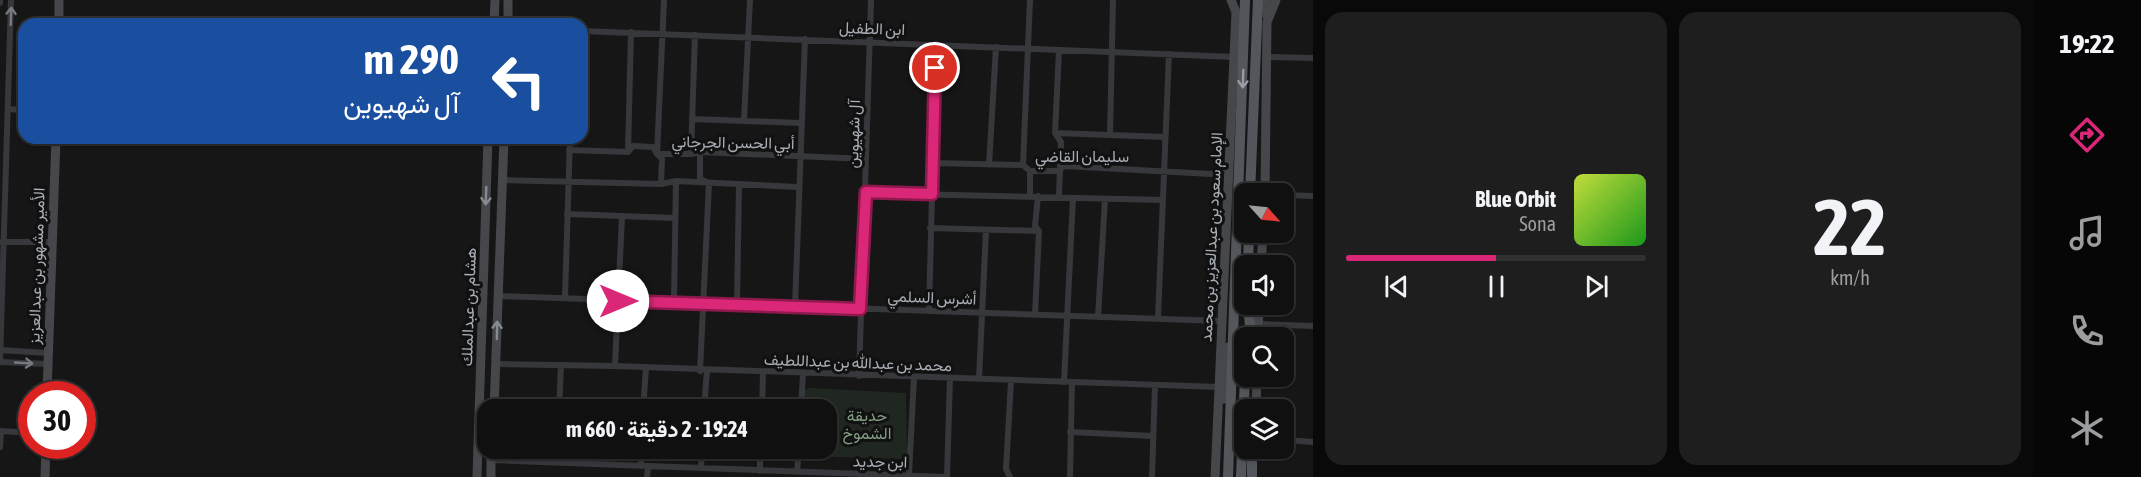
<!DOCTYPE html>
<html lang="ar">
<meta charset="utf-8">
<style>
:root{--surface:#101011;--page:#1e1e1f;--text:#f1f3f6;--muted:#9c9d9f;--line:#303031;--accent:#db2777}
body{margin:0;font-family:"Asap Condensed",Vazirmatn,sans-serif;background:var(--page);color:var(--text);direction:rtl;height:100vh;display:flex;flex-direction:column;font-size:22px;white-space:nowrap}
*{box-sizing:border-box;margin:0}
p{font-size:20px;color:var(--muted)}
.icon{flex:none;width:33px;height:33px;fill:none;stroke:currentColor;stroke-width:2;stroke-linecap:round;stroke-linejoin:round}
.map{position:relative;flex:1;overflow:hidden;direction:ltr}
.details{display:flex;flex-direction:column;gap:12px;padding:12px;background:#090909;width:720px}
.details>*{flex:none}
.banner{position:absolute;left:18px;top:18px;width:570px;height:126px;border-radius:18px;box-shadow:0 2px 4px #0004,0 0 0 2px var(--line);direction:rtl;background:#1a4fa0;color:#fff;overflow:hidden}
.needle{width:39px;rotate:117deg}
.buttons{position:absolute;left:1234px;top:183px;display:grid;gap:12px}
.buttons a{display:grid;place-items:center;width:60px;height:60px;border-radius:12px;background:var(--surface);box-shadow:0 2px 4px #0004,0 0 0 2px var(--line);font-size:30px}
.speed{position:absolute;left:18px;top:381px;display:flex;gap:12px;font-size:30px;font-weight:700;text-align:center}
.speed>*{display:grid;place-content:center;width:78px;height:78px;border-radius:50%;background:var(--surface);box-shadow:0 2px 4px #0004,0 0 0 2px var(--line);line-height:1}
.speed .limit{border:9px solid #d22;background:#fff;color:#111}
.pin{position:absolute;display:grid;place-items:center;width:51px;height:51px;color:#fff;margin:-26px;border:3px solid #fff;border-radius:50%;box-shadow:0 2px 6px #0007}
.me{position:absolute;width:66px;margin:-33px;rotate:90deg;stroke-linejoin:round;filter:drop-shadow(0 0 4px #0008)}
.turn{display:flex;align-items:center;gap:21px;height:126px;padding:0 30px;font-size:27px}
.turn .icon{width:78px;height:78px;stroke-width:2.5}
.turn b{display:block;font-size:42px;line-height:51px}
.details .tile{flex:1;display:flex;flex-direction:column;justify-content:center;gap:9px;min-width:0;padding:0 21px;border-radius:18px;background:var(--page)}
.details .dial{align-items:center;gap:0}
.dial b{font-size:78px;line-height:1}
.song{display:flex;align-items:center;gap:18px}
.cover{width:72px;height:72px;border-radius:9px;background:linear-gradient(135deg,hsl(70 70% 55%),hsl(120 70% 35%))}
.played{height:6px;border-radius:3px;background:linear-gradient(90deg,var(--accent) 50%,var(--line) 50%)}
.keys{display:flex;justify-content:space-around;direction:ltr}
.details .tiles{flex:1;display:grid;gap:12px;grid-template-columns:repeat(2,1fr)}
.trip{position:absolute;left:477px;top:399px;width:360px;height:60px;border-radius:18px;background:var(--surface);box-shadow:0 2px 4px #0004,0 0 0 2px var(--line);font-weight:700;line-height:60px;text-align:center;direction:rtl}
main{display:flex;flex:1;min-height:0}
.dock{display:flex;flex-direction:column;width:108px;justify-content:space-around;align-items:center;background:#060607;color:var(--muted)}
.dock .icon{width:42px;height:42px}
.dock .active{color:var(--accent)}
.dock b{font-size:27px;color:var(--text)}
.map>svg:first-child{display:block}
.green{fill:#202720}
.lines{fill:none;stroke-linecap:round;stroke-linejoin:round}
.street{stroke:#37383c;stroke-width:6}
.secondary{stroke:#45474b;stroke-width:9}
.primary{stroke:#53565a;stroke-width:10}
.oneway{stroke:#76797f}
.oneway2{stroke:#989ca4}
.oneway3{stroke:#868a91}
.route-casing{stroke:#8e194d;stroke-width:15}
.route{stroke:#db2777;stroke-width:10}
.labels{text-anchor:middle;stroke-width:6;stroke-linejoin:round;paint-order:stroke}
.street-label{font-size:16px;fill:#a9aeb6;stroke:#111112}
.park-label{font-size:16px;fill:#839e82;stroke:#111112}
</style>
<main>
<nav class="dock">
<b>19:22</b>
<svg class="icon active" aria-label="directions" viewBox="0 0 24 24"><path d="M12 3l9 9-9 9-9-9zM9 14v-3h6M13 9l2 2-2 2"/></svg>
<svg class="icon" aria-label="music" viewBox="0 0 24 24"><path d="M9 18V5l10-2v13"/><circle cx="6" cy="18" r="3"/><circle cx="16" cy="16" r="3"/></svg>
<svg class="icon" aria-label="phone" viewBox="0 0 24 24"><path d="M5 4h4l2 5-3 2q2 4 5 5l2-3 5 2v4C11 20 4 13 5 4z"/></svg>
<svg class="icon" aria-label="climate" viewBox="0 0 24 24"><path d="M12 3v18M4 7l16 10M4 17L20 7"/></svg>
</nav>
<section class="details">
<div class="tiles">
<div class="tile dial"><b>22</b><p>km/h</p></div>
<div class="tile">
<div class="song"><i class="cover"></i><div><b>Blue Orbit</b><p>Sona</p></div></div>
<div class="played"></div>
<div class="keys"><svg class="icon" aria-label="previous" viewBox="0 0 24 24"><path d="M18 5L8 12l10 7zM5 5v14"/></svg><svg class="icon" aria-label="pause" viewBox="0 0 24 24"><path d="M8 5v14M16 5v14"/></svg><svg class="icon" aria-label="next" viewBox="0 0 24 24"><path d="M6 5l10 7-10 7zM19 5v14"/></svg></div>
</div>
</div>
</section>
<div class="map">
<svg width="1313" height="477" viewBox="0 0 1313 477">
<rect width="100%" height="100%" fill="#161617"/>
<path class="green" d="M808,388L906,393L907,456L903,459L805,456L802,449L826,448V410L804,409V391Z"/>
<g class="lines">
<path class="street" d="M0,3V0
M582,31L1234,57
M1059,50L1055,133L1061,142L1059,196
M1266,57L1313,58
M8,109L24,110
M693,119L800,123
M744,120L750,0
M1055,133L1165,137
M1110,135L1113,0
M569,150L628,152L633,146L653,147L657,154H691L700,152L866,159
M628,152L631,32
M700,152V179L709,183L700,371
M691,154L695,35
M934,163L1023,165L1030,171H1059L1064,166L1211,174L1229,166
M989,165L996,47
M1023,165L1030,0
M503,180L661,184L676,181L798,187
M661,184L662,159L657,154L664,0
M866,193L1162,200
M1030,195V171
M1284,195L1313,196
M567,214L675,218
M930,228L1039,231
M2,242H52
M498,296L1222,321
M565,298L570,138
M674,301L676,181
M737,304L739,184
M795,306L805,39
M929,310L936,44
M1035,315L1039,231L1035,226L1038,196
M1098,317L1105,199
M1158,318L1169,54
M1259,324L1313,326
M0,350L48,353
M0,362L11,0
M0,362L48,364
M497,364L615,366L1219,387
M615,366L622,216
M859,376L871,0
M979,379L986,230
M1064,382L1073,198
M559,410L561,365
M643,410L646,368
M704,410L707,370
M762,410L763,372
M801,410L803,374
M0,431L32,433
M1070,432L1153,436
M1284,440L1313,442
M0,447L1,431
M491,460L945,477
M556,462L557,448
M641,466V448
M701,468L702,448
M760,471V448
M797,472L799,448
M909,474L914,377
M647,477L648,467
M947,477L950,378
M1010,477L1006,469L1011,381
M1070,477L1072,383
M1152,477L1155,386"/>
<path class="secondary" d="M508,0V24
M1266,0L1267,16
M59,24V0
M494,24L495,0
M1265,194L1267,22L1276,0
M1261,266L1263,232
M1258,338L1259,304
M47,394L56,138
M1224,399L1228,347
M494,410L504,138
M1256,410L1257,376
M45,477L46,446
M477,477L488,138
M491,477V448
M1215,477L1236,12L1231,0"/>
<path class="primary" d="M1250,194L1258,0
M1248,266L1249,232
M1248,304L1251,338
M1252,448V477
M1228,477L1245,0
M1241,477L1245,376"/>
</g>
<defs><path id="oneway-shaft" d="M-6 0H5M1.5-3L5.5 0L1.5 3" fill="none" stroke-width="1.6" stroke-linecap="round" stroke-linejoin="round" transform="scale(1.5)"/></defs>
<g class="oneway">
<use href="#oneway-shaft" transform="translate(11 16) rotate(-88)"/>
<use href="#oneway-shaft" transform="translate(24 363) rotate(3)"/>
</g>
<use class="oneway2" href="#oneway-shaft" transform="translate(1243 79) rotate(92)"/>
<g class="oneway3">
<use href="#oneway-shaft" transform="translate(486 196) rotate(92)"/>
<use href="#oneway-shaft" transform="translate(497 330) rotate(-89)"/>
</g>
<g class="lines">
<g class="route-casing">
<path id="route" d="M618,301L860,309L866,192L932,194L935,68"/>
</g>
<use href="#route" class="route"/>
</g>
<g class="labels">
<g class="street-label">
<text transform="translate(872 28) rotate(2)" y="6">ابن الطفيل</text>
<text transform="translate(853 134) rotate(-88)" y="6">آل شهيوين</text>
<text transform="translate(733 142) rotate(1)" y="6">أبي الحسن الجرجاني</text>
<text x="1082" y="162">سليمان القاضي</text>
<text transform="translate(1211 237) rotate(-87)" y="6">الإمام سعود بن عبدالعزيز بن محمد</text>
<text transform="translate(36 266) rotate(-88)" y="6">الأمير مشهور بن عبدالعزيز</text>
<text transform="translate(932 297) rotate(2)" y="6">أشرس السلمي</text>
<text transform="translate(468 307) rotate(-88)" y="6">هشام بن عبدالملك</text>
<text transform="translate(858 362) rotate(2)" y="6">محمد بن عبدالله بن عبداللطيف</text>
<text transform="translate(880 461) rotate(1)" y="6">ابن جديد</text>
</g>
<g class="park-label">
<text x="867" y="421">حديقة<tspan x="867" dy="18">الشموخ</tspan></text>
</g>
</g>
</svg>
<div class="buttons">
<a><svg class="needle" viewBox="-14 -14 28 28"><path d="M0-13l5 13h-10z" fill="#e53935"/><path d="M0 13l5-13h-10z" fill="#9c9d9f"/></svg></a>
<a><svg class="icon" aria-label="sound" viewBox="0 0 24 24"><path d="M4 9h4l5-4v14l-5-4H4zM17 9q2 3 0 6"/></svg></a>
<a><svg class="icon" aria-label="search" viewBox="0 0 24 24"><circle cx="10" cy="10" r="6"/><path d="M15 15l6 6"/></svg></a>
<a><svg class="icon" aria-label="layers" viewBox="0 0 24 24"><path d="M12 4l9 5-9 5-9-5zM3 14l9 5 9-5"/></svg></a>
</div>
<div class="speed"><div class="limit">30</div></div>
<div class="pin" style="left:935px;top:68px;background:#d93025"><svg class="icon" aria-label="arrive" viewBox="0 0 24 24"><path d="M6 21V4h12l-3 4 3 4H6"/></svg></div>
<svg class="me" style="left:618px;top:301px" viewBox="-20 -20 40 40"><circle r="19" fill="#fff"/><path d="M0-13L10 11 0 6-10 11z" fill="#db2777"/></svg>
<div class="trip">19:24 · 2 دقيقة · 660 m</div>
<div class="banner">
<div class="turn"><svg class="icon" aria-label="left" viewBox="0 0 24 24"><path d="M17 20v-9H6M10 6l-5 5 5 5"/></svg><div><b>290 m</b>آل شهيوين</div></div>
</div>
</div>
</main>
